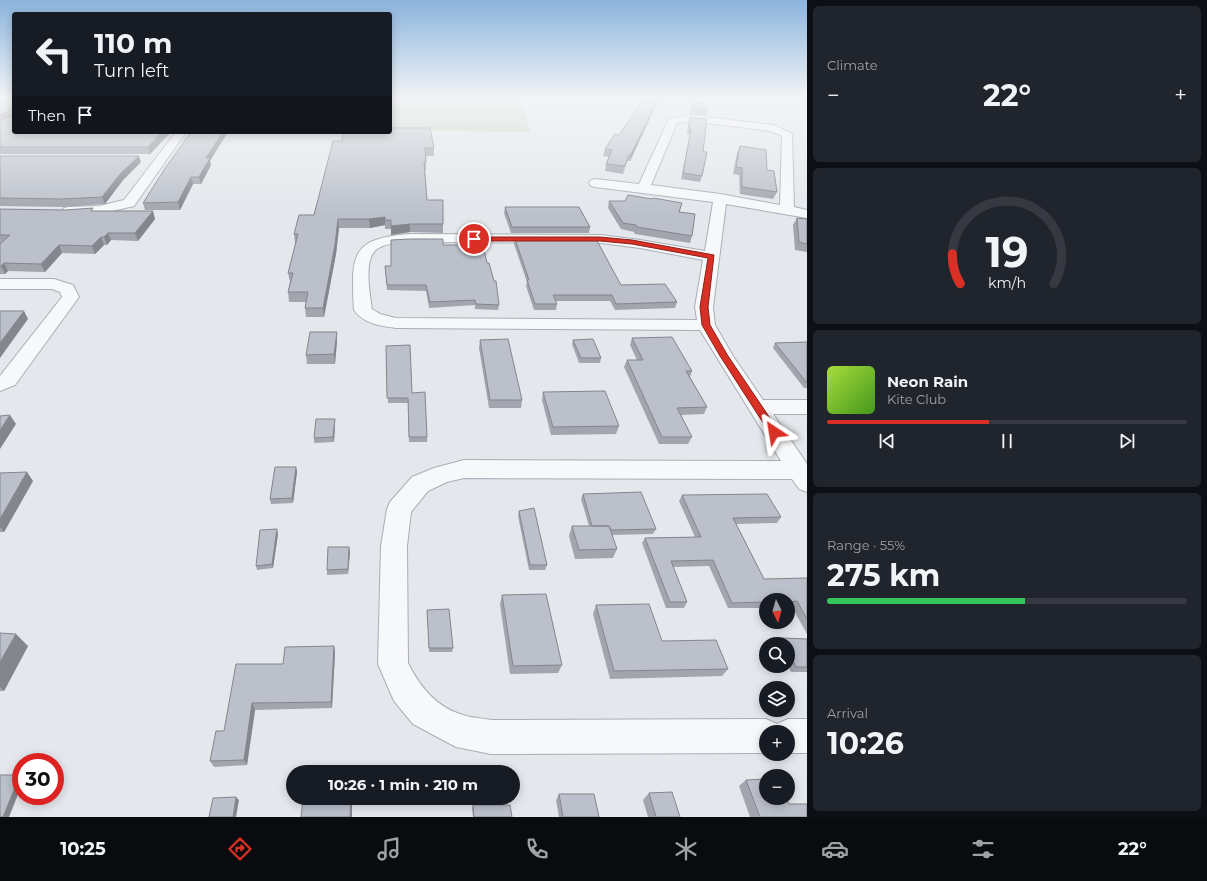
<!DOCTYPE html>
<meta charset="utf-8">
<style>
:root{--surface:#171b24;--page:#20242c;--text:#f1f3f6;--muted:#9ea1a6;--line:#363941;--accent:#d93025}
body{margin:0;font-family:Montserrat,sans-serif;background:var(--page);color:var(--text);height:100vh;display:flex;flex-direction:column;font-size:15px;white-space:nowrap}
*{box-sizing:border-box;margin:0}
p{font-size:13px;color:var(--muted)}
.icon{flex:none;width:22px;height:22px;fill:none;stroke:currentColor;stroke-width:2;stroke-linecap:round;stroke-linejoin:round}
.map{position:relative;flex:1;overflow:hidden}
.sheet{display:flex;flex-direction:column;gap:6px;padding:6px;background:#0d0f14;width:400px}
.sheet>*{flex:none}
.hud{position:absolute;left:12px;top:12px;width:380px;height:122px;border-radius:4px;box-shadow:0 2px 10px #0003;background:#171b24;color:var(--text);overflow:hidden}
.needle{width:26px;rotate:175deg}
.controls{position:absolute;left:759px;top:593px;display:grid;gap:8px}
.controls a{display:grid;place-items:center;width:36px;height:36px;border-radius:50%;background:var(--surface);box-shadow:0 2px 10px #0003;font-size:20px}
.speed{position:absolute;left:12px;top:753px;display:flex;gap:8px;font-size:20px;font-weight:700;text-align:center}
.speed>*{display:grid;place-content:center;width:52px;height:52px;border-radius:50%;background:var(--surface);box-shadow:0 2px 10px #0003;line-height:1}
.speed .limit{border:6px solid #d22;background:#fff;color:#111}
.pin{position:absolute;display:grid;place-items:center;width:34px;height:34px;color:#fff;margin:-17px;border:2px solid #fff;border-radius:50%;box-shadow:0 1px 4px #0007}
.me{position:absolute;width:44px;margin:-22px;rotate:327deg;stroke-linejoin:round;filter:drop-shadow(0 0 3px #0008)}
.turn{display:flex;align-items:center;gap:14px;height:84px;padding:0 16px;font-size:18px}
.turn .icon{width:52px;height:52px;stroke-width:2.5}
.turn b{display:block;font-size:28px;line-height:34px}
.then{display:flex;align-items:center;height:38px;padding:0 16px;background:#0003;gap:8px;font-size:15px}
.big{font-size:30px;font-weight:700;line-height:1.1}
.sheet .card{flex:1;display:flex;flex-direction:column;justify-content:center;gap:6px;min-width:0;padding:0 14px;border-radius:6px;background:var(--page)}
.sheet .dial{align-items:center;gap:0}
.dial svg{height:104px;overflow:visible;fill:none;stroke:var(--line);stroke-width:7;stroke-linecap:round;text-anchor:middle}
.dial text{fill:var(--text);stroke:none}
.song{display:flex;align-items:center;gap:12px}
.cover{width:48px;height:48px;border-radius:6px;background:linear-gradient(135deg,hsl(80 70% 55%),hsl(100 70% 35%))}
.played{height:4px;border-radius:2px;background:linear-gradient(90deg,var(--accent) 45%,var(--line) 45%)}
.keys{display:flex;justify-content:space-around;direction:ltr}
.heat{display:flex;justify-content:space-between;align-items:center;font-size:22px;direction:ltr}
.charge{height:6px;border-radius:3px;background:linear-gradient(90deg,#34c759 55%,var(--line) 0)}
.trip{position:absolute;left:286px;top:765px;width:234px;height:40px;border-radius:20px;background:var(--surface);box-shadow:0 2px 10px #0003;font-weight:700;line-height:40px;text-align:center}
.tabs{display:flex;height:64px;justify-content:space-around;align-items:center;background:#090b0e;color:var(--muted)}
.tabs .icon{width:28px;height:28px}
.tabs .selected{color:var(--accent)}
.tabs b{font-size:18px;color:var(--text)}
main{display:flex;flex:1;min-height:0}
.map>svg:first-child{display:block}
.green{fill:#c9d6c5}
.lines{fill:none;stroke-linecap:round;stroke-linejoin:round}
.street-casing{stroke:#a9aeb7;stroke-width:2}
.street{fill:#f7f8fa;fill-rule:evenodd}
.wall{fill:#a1a5ae}
.shaded-wall{fill:#83868d}
.building{fill:#bbc0ca;stroke:#83868d}
.route{fill:#d93025;stroke:#8d1f18}
</style>
<main>
<div class="map">
<svg width="807" height="817" viewBox="0 0 807 817">
<rect width="100%" height="100%" fill="#e4e7ec"/>
<path class="green" d="M390,99L520,100L531,132L390,130Z"/>
<g class="lines">
<g class="street-casing">
<path id="street" d="M691,115L773,125L791,133L792,135L794,207L807,210V218L726,204L713,307L715,325L733,356L763,400H807V414H773L807,464V492L799,489L792,479L464,478L447,482L428,491L411,512L407,546L408,663C419,685 435,706 460,714C470,718 481,718 491,720L766,719L777,724L788,719H807V753H788V732H766V753L491,754L456,747L413,724L394,701L378,664L381,546L387,509L390,502L412,477L434,468L464,460L781,461L700,330L396,328C381,326 364,324 354,310C351,256 350,238 410,234L601,235L640,240L705,251L713,202L595,187L591,186L589,183L591,180L595,179L639,184L669,119ZM691,121L771,131L782,136L780,205L720,194L651,185L677,123ZM410,242L601,243L640,248L703,260L695,307L697,320L396,318L380,314L372,309C370,294 363,259 377,249C386,243 399,243 410,242Z
M176,132H186L134,206L99,214H64L62,211L64,208L69,207L99,206L124,200Z
M0,279H54L73,285L79,297L15,385L0,391V376L62,297L60,292L52,289H0Z"/>
</g>
<use href="#street" class="street"/>
</g>
<path class="wall" d="M0,99L171,132L150,154H0V123L13,119V117L0,121Z
M644,99H659L630,161H627L623,174L605,171L606,164L609,157L603,156L605,149L619,135Z
M692,102L708,109L706,115L690,114Z
M690,117L703,152L702,176L700,182L681,179L690,134H687L688,123Z
M333,141L434,148V156H426V170H425L427,200L443,224V233L410,232L391,235V229H385V225L370,228H339L336,254L324,317H306L305,308L306,302H289L288,292L290,282L288,273L296,243H295L294,234L314,215Z
M740,146L767,170L777,192L773,199L740,194L739,175L733,174L737,153Z
M0,156L141,162L123,180L105,204L64,207L0,206Z
M210,161L211,165L201,184H193L180,210H145L143,203Z
M609,201L679,212L692,236L690,243L635,234L634,232L621,229L608,208Z
M505,207L590,227L589,233H511L504,213Z
M0,209L94,211L155,219L138,241L111,240L107,245H104L95,254L62,253L45,272L8,271L5,274H0V244L1,243H0Z
M797,218L807,219V252L795,250L793,225Z
M515,239L621,285L677,302L675,308L615,310L610,301H555L557,304L556,310H534L526,286L527,282L514,244Z
M443,245L487,263L499,305L498,310L475,309V305L429,308L426,291L387,290L385,266H391Z
M337,332V341L335,364H307L306,355Z
M632,338L692,371L690,377L707,407L704,414L681,415L692,437L688,444H659L624,367L627,360H637L630,345Z
M480,340L522,400L521,408H489L479,348Z
M573,340L601,358L600,363H579L572,344Z
M807,342V388H804L773,348L775,343Z
M386,346L412,393L427,437V442H409L408,403H388Z
M543,392L619,426L616,434L551,435L542,400Z
M335,424L334,442L314,443V438Z
M296,467L297,472L293,503L271,504L270,499Z
M0,473L33,481L4,532H0Z
M583,494L656,529L653,534L612,535L617,549L613,558L575,559L569,536L572,526H589L581,499Z
M682,495L781,517L777,523L736,524L764,579L807,578V634L792,607H788V600H766V608H728L709,566L673,567L687,602L684,608H666L642,543L645,538L695,537L679,501Z
M519,511L547,565L545,570H529L518,516Z
M278,534L273,568L257,570L256,566Z
M350,552L348,574L327,575V570Z
M502,595L562,665L558,673L510,674L500,604Z
M596,605L662,641L728,669L722,676L610,679L593,614Z
M427,610L453,648L452,652H429Z
M0,633L28,646L4,691H0Z
M782,638L807,639V672H791L788,666V644H777Z
M334,646L335,653L332,708L255,710L247,765L214,767L210,761L224,731L283,664Z
M746,780L789,804L807,817H750L739,786Z
M649,793L680,817H648L643,800Z
M559,794L599,817H559L556,800Z
M473,805L512,817H473L472,809Z"/>
<path class="shaded-wall" d="M658,99H659L630,161L631,154Z
M11,110L14,117L0,121V114Z
M162,132H171L150,154L148,147Z
M223,132H228L210,161L211,165L201,184L199,177L206,158Z
M139,156L141,162L123,180L105,204L102,197L121,173Z
M191,177L193,184L180,210L178,202Z
M153,211L155,219L138,241L135,233Z
M385,217V225L370,228L369,219Z
M338,219L339,228L336,254L324,317L323,308Z
M410,224V232L391,235V226Z
M108,233L111,240L107,245L104,237Z
M101,237L104,245L95,254L92,246Z
M59,245L62,253L45,272L41,264Z
M4,263L8,271L5,274L1,266Z
M24,311L28,319L0,358V343Z
M337,332V341L335,364L334,354Z
M10,415L16,424L0,449V430Z
M335,419V424L334,442L333,437Z
M296,467L297,472L293,503L292,498Z
M27,472L33,481L4,532L0,527V519Z
M277,529L278,534L273,568L272,564Z
M349,547L350,552L348,574V569Z
M16,634L28,646L4,691L0,687V662Z
M334,646L335,653L332,708L331,702Z
M252,703L255,710L247,765L244,760Z
M20,775L21,776V787L9,817H3Z
M236,797L239,800L236,817H233Z
M351,799L352,805V817H350Z"/>
<path class="building" d="M0,99H14V132H162L148,147H0V123L13,119V112L11,110L0,114Z
M644,99H658L631,154H629L625,166L606,164L612,150L605,149L615,134L619,135Z
M692,102L709,104L708,109L692,107Z
M690,117L707,119L703,152H707L702,176L683,173L691,129L689,128Z
M390,128H430L434,148H425L426,162H424L427,200H443V224H410L391,226V220H385V217L369,219H338L335,245L323,308H305L308,292H288L293,273H288L298,234H294L299,215H314L333,141H342L343,132H390Z
M191,132H223L206,158H210L199,177H191L178,202L143,203L166,167Z
M740,146L766,150L767,170L774,171L777,192L742,187V168L736,167Z
M0,156H139L121,173L102,197L61,199L0,198Z
M628,195L652,199L653,198L682,203L679,212L695,214L692,236L637,227L636,225L623,223L609,201H625Z
M505,207H579L590,227H512Z
M93,208L91,211H153L135,233H108L104,237H101L92,246L59,245L41,264L4,263L1,266H0V244L10,235H0V209L65,210Z
M797,218L807,219V244L799,242Z
M410,239H443V245H483L487,263H489L494,281H496L499,305L476,304L475,300L430,302L426,285H387L385,266H391V240Z
M515,239H596L621,285L665,284L677,302L616,304L612,295H553L557,304H535L527,280H529Z
M0,311H24L0,343Z
M310,332H337L334,354L306,355Z
M672,337L692,371H686L707,407L677,408L692,437H662L627,360H643L632,338Z
M508,339L522,400H490L480,340Z
M593,339L601,358H581L573,340Z
M807,342V383L775,343Z
M410,345L412,393L425,392L427,437H409L408,398H387L386,346Z
M605,391L619,426L553,427L543,392Z
M10,415L0,430V416Z
M316,419H335L333,437L314,438Z
M275,467H296L292,498L270,499Z
M27,472L0,519V473Z
M641,492L656,529L611,530L609,526H592L583,494Z
M767,494L781,517L733,518L764,579L807,578V619L797,601L788,602V600H766V602L732,603L713,560L671,561L687,602H670L645,538L701,537L682,495Z
M534,508L547,565H530L519,511Z
M572,526H609L617,549L579,550Z
M277,529L272,564L256,566L260,530Z
M328,547H349L348,569L327,570Z
M546,594L562,665L513,666L502,595Z
M649,604L662,641L716,640L728,669L614,671L596,605Z
M449,609L453,648H429L427,610Z
M0,633L16,634L0,662Z
M782,638L807,639V667H796L788,651V644H785Z
M334,646L331,702L252,703L244,760L210,761L216,731H224L236,664H283L285,647Z
M0,775H20L3,817H0Z
M766,779V798H786L789,804H807V817H760L746,780Z
M672,792L680,817H656L649,793Z
M559,794H594L599,817H563Z
M236,797L233,817H209L213,798Z
M351,799L350,817H301L303,800Z
M473,805H510L512,817H474Z"/>
<linearGradient id="sky" x2="0" y2="1"><stop stop-color="#8bb4dd"/><stop offset="0.46" stop-color="#f3f4f6"/><stop offset="1" stop-color="#f3f4f6" stop-opacity="0"/></linearGradient>
<rect width="807" height="213" fill="url(#sky)"/>
<path class="route" d="M472,237H600L632,240L714,255L708,307L710,325L728,356L778,430L779,432L778,435H771L720,356L702,325L700,307L708,258L632,244L600,241H474L472,240Z"/>
</svg>
<div class="controls">
<a><svg class="needle" viewBox="-14 -14 28 28"><path d="M0-13l5 13h-10z" fill="#e53935"/><path d="M0 13l5-13h-10z" fill="#9ea1a6"/></svg></a>
<a><svg class="icon" aria-label="search" viewBox="0 0 24 24"><circle cx="10" cy="10" r="6"/><path d="M15 15l6 6"/></svg></a>
<a><svg class="icon" aria-label="layers" viewBox="0 0 24 24"><path d="M12 4l9 5-9 5-9-5zM3 14l9 5 9-5"/></svg></a>
<a>+</a>
<a>−</a>
</div>
<div class="speed"><div class="limit">30</div></div>
<div class="pin" style="left:474px;top:239px;background:#d93025"><svg class="icon" aria-label="arrive" viewBox="0 0 24 24"><path d="M6 21V4h12l-3 4 3 4H6"/></svg></div>
<svg class="me" style="left:774px;top:432px" viewBox="-20 -20 40 40"><path d="M0-17L14 15 0 8-14 15z" fill="#d93025" stroke="#fff" stroke-width="4"/></svg>
<div class="trip">10:26 · 1 min · 210 m</div>
<div class="hud">
<div class="turn"><svg class="icon" aria-label="left" viewBox="0 0 24 24"><path d="M17 20v-9H6M10 6l-5 5 5 5"/></svg><div><b>110 m</b>Turn left</div></div>
<div class="then">Then<svg class="icon" aria-label="arrive" viewBox="0 0 24 24"><path d="M6 21V4h12l-3 4 3 4H6"/></svg></div>
</div>
</div>
<section class="sheet">
<div class="card"><p>Climate</p>
<div class="heat"><a>−</a><b class="big">22°</b><a>+</a></div>
</div>
<div class="card dial"><svg viewBox="0 0 100 80">
<path d="M14 69A42 42 0 1 1 86 69"/>
<path d="M14 69A42 42 0 0 1 8 46" stroke="#d93025"/>
<text x="50" y="56" font-size="32" font-weight="700">19</text>
<text x="50" y="72" font-size="11">km/h</text>
</svg></div>
<div class="card">
<div class="song"><i class="cover"></i><div><b>Neon Rain</b><p>Kite Club</p></div></div>
<div class="played"></div>
<div class="keys"><svg class="icon" aria-label="previous" viewBox="0 0 24 24"><path d="M18 5L8 12l10 7zM5 5v14"/></svg><svg class="icon" aria-label="pause" viewBox="0 0 24 24"><path d="M8 5v14M16 5v14"/></svg><svg class="icon" aria-label="next" viewBox="0 0 24 24"><path d="M6 5l10 7-10 7zM19 5v14"/></svg></div>
</div>
<div class="card"><p>Range · 55%</p><b class="big">275 km</b><div class="charge"></div></div>
<div class="card"><p>Arrival</p><b class="big">10:26</b></div>
</section>
</main>
<nav class="tabs">
<b>10:25</b>
<svg class="icon selected" aria-label="directions" viewBox="0 0 24 24"><path d="M12 3l9 9-9 9-9-9zM9 14v-3h6M13 9l2 2-2 2"/></svg>
<svg class="icon" aria-label="music" viewBox="0 0 24 24"><path d="M9 18V5l10-2v13"/><circle cx="6" cy="18" r="3"/><circle cx="16" cy="16" r="3"/></svg>
<svg class="icon" aria-label="phone" viewBox="0 0 24 24"><path d="M5 4h4l2 5-3 2q2 4 5 5l2-3 5 2v4C11 20 4 13 5 4z"/></svg>
<svg class="icon" aria-label="climate" viewBox="0 0 24 24"><path d="M12 3v18M4 7l16 10M4 17L20 7"/></svg>
<svg class="icon" aria-label="car" viewBox="0 0 24 24"><path d="M5 17H2v-5l4-1 3-4h7l3 4 3 1v5h-3M9 17h6M6 11h13"/><circle cx="7" cy="17" r="2"/><circle cx="17" cy="17" r="2"/></svg>
<svg class="icon" aria-label="filters" viewBox="0 0 24 24"><path d="M4 7h16M4 17h16"/><circle cx="9" cy="7" r="2"/><circle cx="15" cy="17" r="2"/></svg>
<b>22°</b>
</nav>
